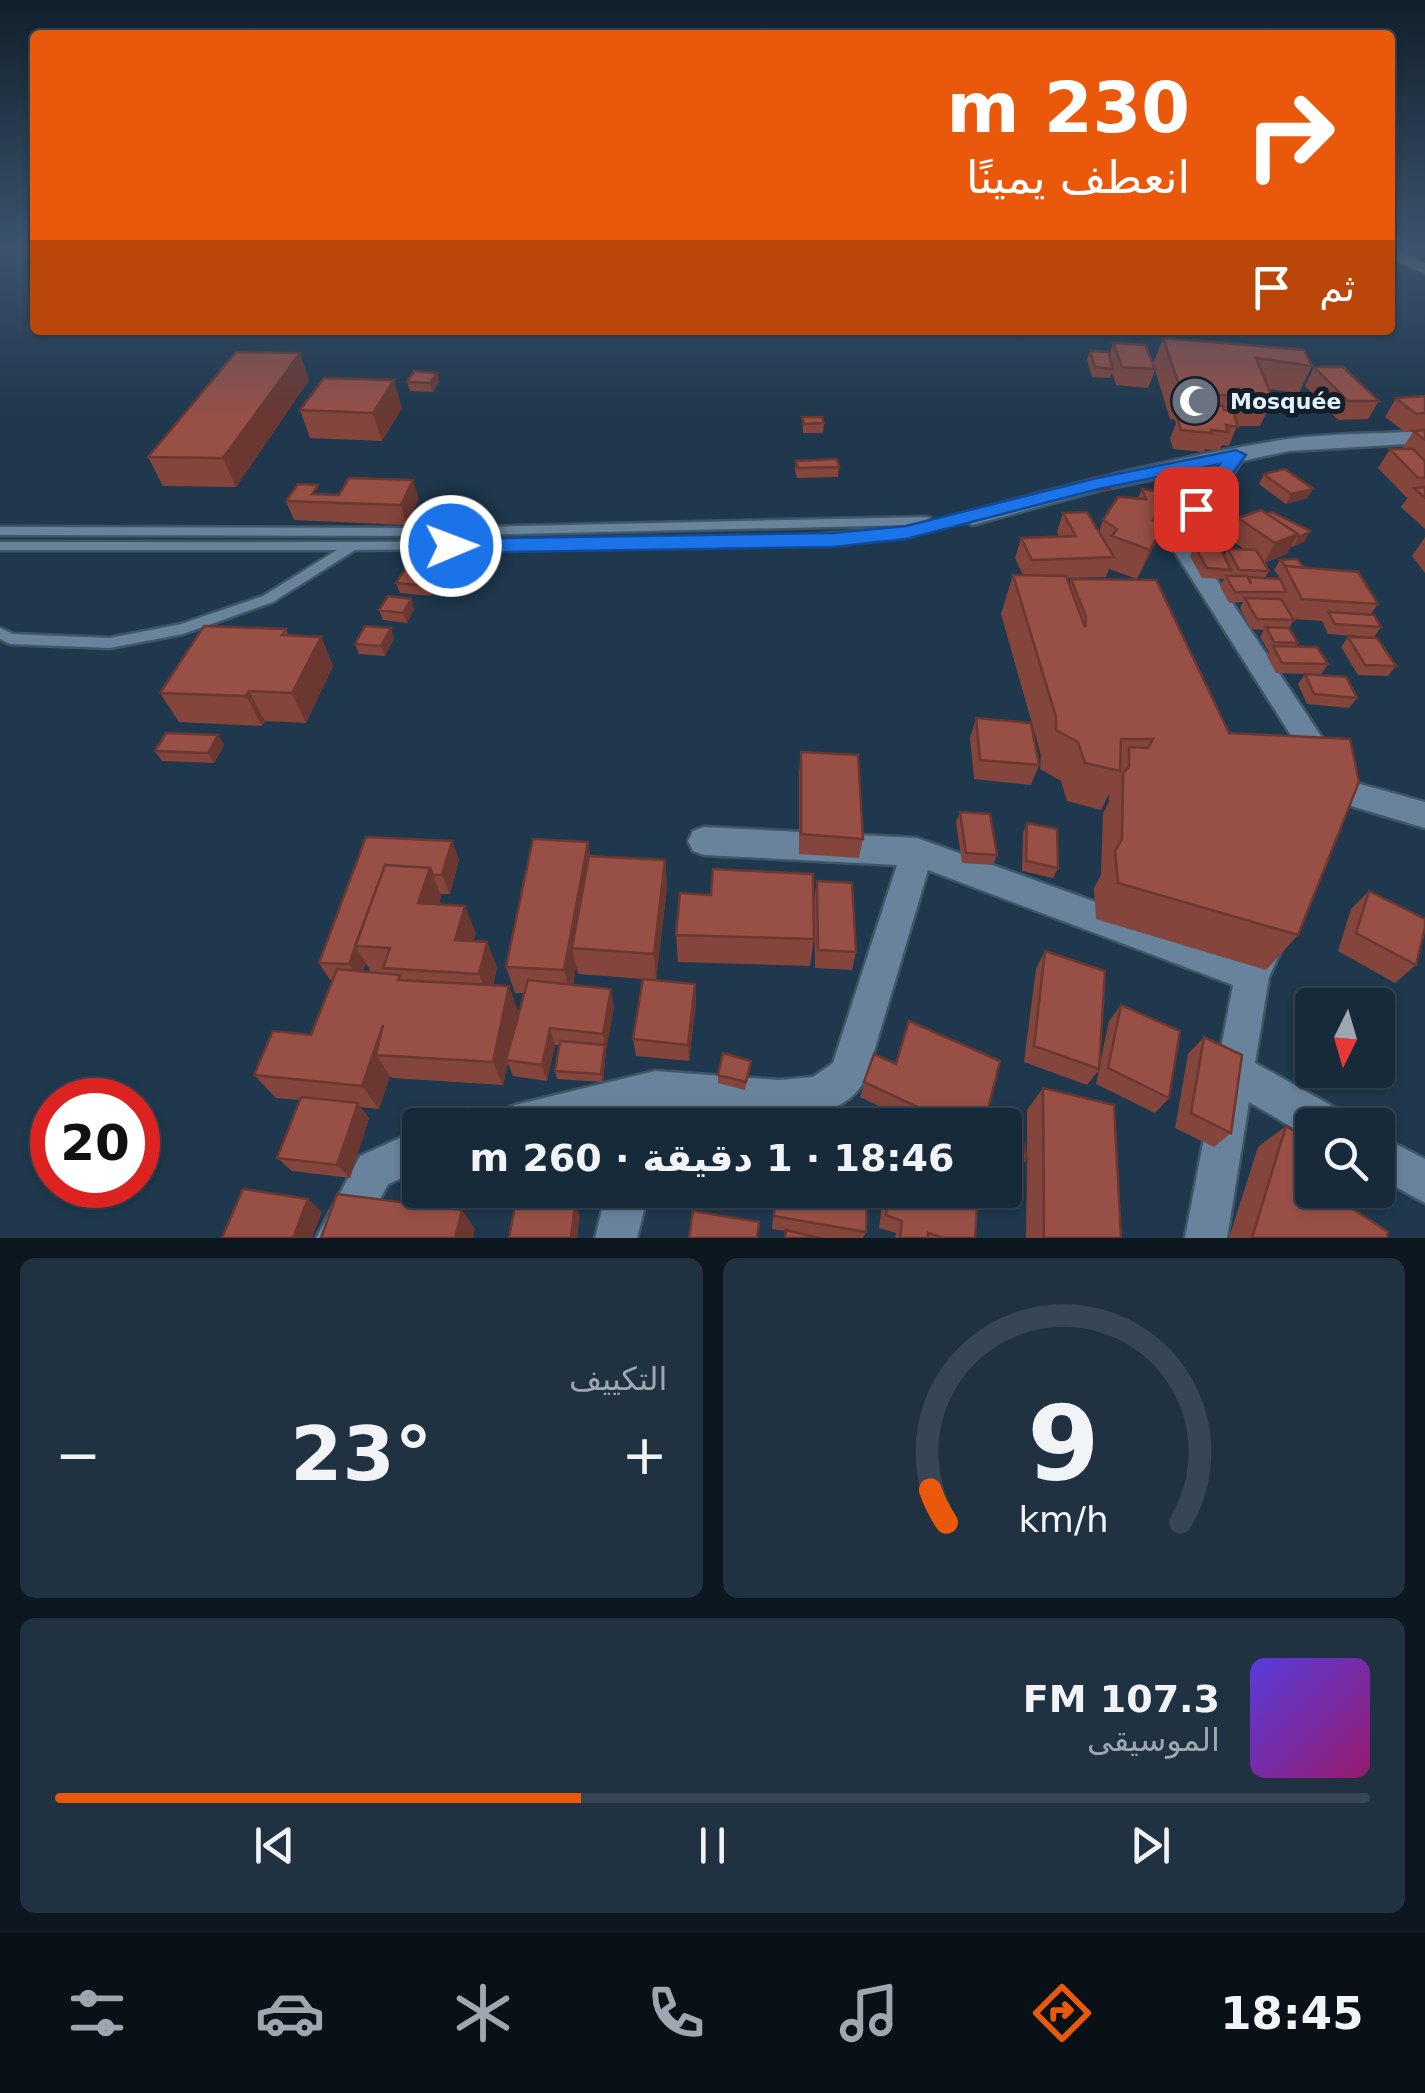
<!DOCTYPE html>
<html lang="ar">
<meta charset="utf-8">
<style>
:root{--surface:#172a3a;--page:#203242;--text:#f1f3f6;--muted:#9ea7af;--line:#364654;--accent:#ea580c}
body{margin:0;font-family:"DejaVu Sans","Noto Sans Arabic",sans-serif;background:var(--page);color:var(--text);direction:rtl;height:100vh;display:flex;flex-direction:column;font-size:38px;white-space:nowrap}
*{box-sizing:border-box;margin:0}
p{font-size:32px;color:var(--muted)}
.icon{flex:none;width:55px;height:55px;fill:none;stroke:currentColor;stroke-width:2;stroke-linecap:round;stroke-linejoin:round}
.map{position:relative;height:1238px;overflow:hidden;direction:ltr}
.panel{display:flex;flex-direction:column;gap:20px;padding:20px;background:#0d1720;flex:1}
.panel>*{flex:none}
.hud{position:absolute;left:30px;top:30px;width:1365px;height:305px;border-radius:10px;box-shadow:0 2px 8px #0004,0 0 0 2px var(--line);direction:rtl;background:#ea580c;color:#fff;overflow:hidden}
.needle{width:65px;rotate:185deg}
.controls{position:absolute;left:1295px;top:988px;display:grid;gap:20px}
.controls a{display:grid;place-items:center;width:100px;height:100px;border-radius:10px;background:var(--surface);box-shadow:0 2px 8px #0004,0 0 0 2px var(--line);font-size:50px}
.speed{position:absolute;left:30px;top:1078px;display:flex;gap:20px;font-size:50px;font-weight:700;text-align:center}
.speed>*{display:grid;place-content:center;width:130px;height:130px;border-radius:50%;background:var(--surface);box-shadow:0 2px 8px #0004,0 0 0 2px var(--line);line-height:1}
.speed .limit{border:15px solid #d22;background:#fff;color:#111}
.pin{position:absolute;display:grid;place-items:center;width:85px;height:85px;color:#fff;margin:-42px;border-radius:20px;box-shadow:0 5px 15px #0006}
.me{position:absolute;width:110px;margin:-55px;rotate:89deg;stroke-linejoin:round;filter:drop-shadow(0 0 8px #0008)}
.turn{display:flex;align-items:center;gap:35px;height:210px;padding:0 40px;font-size:45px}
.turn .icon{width:130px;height:130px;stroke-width:2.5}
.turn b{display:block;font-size:70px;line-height:85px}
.then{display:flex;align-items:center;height:95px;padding:0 40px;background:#0003;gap:20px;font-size:38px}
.big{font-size:75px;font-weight:700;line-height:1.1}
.panel .tile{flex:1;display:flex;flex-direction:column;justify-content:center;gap:15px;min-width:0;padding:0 35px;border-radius:15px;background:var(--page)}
.panel .dial{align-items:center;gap:0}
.dial svg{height:260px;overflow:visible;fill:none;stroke:var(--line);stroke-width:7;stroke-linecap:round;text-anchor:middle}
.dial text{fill:var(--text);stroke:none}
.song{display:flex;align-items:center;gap:30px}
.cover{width:120px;height:120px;border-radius:15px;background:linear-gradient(135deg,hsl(250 70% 55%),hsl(320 70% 35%))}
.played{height:10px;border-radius:5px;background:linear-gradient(90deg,var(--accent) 40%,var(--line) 40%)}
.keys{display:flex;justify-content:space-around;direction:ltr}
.heat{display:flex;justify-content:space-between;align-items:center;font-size:55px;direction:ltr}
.panel .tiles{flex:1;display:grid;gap:20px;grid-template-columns:1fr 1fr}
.tile:last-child{grid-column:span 2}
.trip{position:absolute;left:402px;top:1108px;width:620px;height:100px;border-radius:10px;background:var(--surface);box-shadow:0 2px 8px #0004,0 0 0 2px var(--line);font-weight:700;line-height:100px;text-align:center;direction:rtl}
.tabs{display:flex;height:160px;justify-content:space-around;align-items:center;background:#091117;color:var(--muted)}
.tabs .icon{width:70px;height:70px}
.tabs .current{color:var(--accent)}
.tabs b{font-size:45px;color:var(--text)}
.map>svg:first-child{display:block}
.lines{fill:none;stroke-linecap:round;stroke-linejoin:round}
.lane-casing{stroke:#3f5667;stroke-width:5}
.street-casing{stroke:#3f5667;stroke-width:5}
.secondary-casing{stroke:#3f5667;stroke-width:5}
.lane{fill:#68839b;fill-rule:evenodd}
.street{fill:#68839b;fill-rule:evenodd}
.secondary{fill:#8e8b82;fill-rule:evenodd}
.wall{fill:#83453c;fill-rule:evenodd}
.shaded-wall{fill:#6a3831}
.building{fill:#985046;stroke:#6a3831;stroke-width:2.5}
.route{fill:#1a73e8;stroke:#114b97;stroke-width:2.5}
.labels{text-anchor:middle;stroke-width:10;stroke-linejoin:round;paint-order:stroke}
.far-poi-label{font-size:22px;font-weight:bold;fill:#e2f1fe;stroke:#131e28;text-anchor:start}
</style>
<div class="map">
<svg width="1425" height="1238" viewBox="0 0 1425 1238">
<rect width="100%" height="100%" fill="#1f384d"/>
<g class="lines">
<g class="lane-casing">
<path id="lane" d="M972,514L978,518L976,521L878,537L784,545L355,550L273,602L183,634L110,648L10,644L0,639V628L13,634L110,638L181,624L263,596L337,550H0V542C188,542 375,543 563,540C679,539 796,541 912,525L425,536L0,535V527L425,528L926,517L930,518L931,522Z"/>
</g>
<g class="street-casing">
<path id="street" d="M1425,431V443L1289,451L1242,461L1187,535L1333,754L1338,762L1333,770L1323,774L1313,770L1164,535L1217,466L1100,490L972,525L961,518L964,513C1070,485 1178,456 1287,439C1332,433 1379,434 1425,431Z
M1342,779L1425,802V828L1331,800L1327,791L1331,782Z
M704,827L917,838L1244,955L1257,929L1269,924L1281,929L1286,940L1269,977L1255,1063L1341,1111L1347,1125H1312V1139L1249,1102L1227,1238H1185L1233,985L928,870L867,1075C840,1140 725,1114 669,1110L665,1125H625L628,1116L593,1125H495L501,1111L515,1105L655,1071L779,1080L813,1077L833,1063L897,865L704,855L693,851L688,841L693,831Z
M420,1129V1170L388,1184L360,1238H316L360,1156Z
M1378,1135L1425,1159V1203L1378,1177Z
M607,1190H649L637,1238H595Z"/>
</g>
<g class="secondary-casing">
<path id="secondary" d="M1390,248L1425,263V274L1390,258Z"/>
</g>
<use href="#lane" class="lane"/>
<use href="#street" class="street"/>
<use href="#secondary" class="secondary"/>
</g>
<path class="wall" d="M1163,338L1312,366L1299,393L1269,389L1273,399L1260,426H1237L1229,446L1222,445L1219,451L1205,449L1204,452L1173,449L1170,438L1176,424L1175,420L1170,419L1155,370L1148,388L1116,385L1112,373L1110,378L1092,377L1087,360L1090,351L1109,356L1113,343L1153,364Z
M1314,367L1379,401L1368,419L1338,420L1305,386Z
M309,380L236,487L163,486L148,457Z
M407,382H439L433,392L410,391Z
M1425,396V529L1401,507L1408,497H1406L1378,468L1390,449H1402L1413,432H1405L1385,417L1396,398Z
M402,408L382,441L310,438L300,410Z
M802,417L824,423L823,433H803Z
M796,461L839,467L838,477L797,478L795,471Z
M1264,474L1313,489L1307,498L1286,504L1259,484Z
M1091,478L1114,480L1111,490L1091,492L1087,488Z
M1168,481L1195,508L1176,547L1161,546L1158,537L1137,579L1109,569L1106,577L1066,578L1069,585L1071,579L1298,935L1266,970L1096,919L1094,888L1101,875L1103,813L1109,802V794L1101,810L1067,801L1061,781L1040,769L1041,755L1001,614L1013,575H1023L1015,558L1021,538L1059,537L1057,532L1063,513L1099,532L1103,520L1138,498L1142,489L1164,493Z
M322,494L419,499L406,525L294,520L286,501Z
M1261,510L1305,541L1293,547L1291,546L1287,554L1264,563L1269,571L1265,578L1277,579L1279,576L1274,570L1280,560L1304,568L1378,604L1370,615L1381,627L1374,637L1328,634L1322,621L1294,619L1289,629L1298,643L1296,647L1328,664L1321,674L1357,698L1349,708L1307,704L1298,684L1305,674L1276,673L1267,656L1269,652L1260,637L1264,630L1251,629L1240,608L1243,602L1229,603L1220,586L1224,579L1202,578L1190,556L1195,546L1224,556L1228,549H1244L1228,538L1238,518Z
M1425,537V573L1412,556Z
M436,571L439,581L431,596L400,593L396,583Z
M414,609L407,623L383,620L379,610Z
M286,629L288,635L321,637L333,666L306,723L265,721L262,726L179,722L160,693Z
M1348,637L1396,666L1388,676L1358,675L1341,647Z
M394,638L385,656L359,654L355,644Z
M976,718L1039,765L1031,785L974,779L970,738Z
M218,735L224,745L214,763L162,761L155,751Z
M801,752L863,839L859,858L799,854V772Z
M960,812L997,855L993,865L962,863L956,822Z
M1027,823L1058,868L1053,878L1022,871L1023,833Z
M452,841L459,860L450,894H440L441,896L439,905L476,933L473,941L487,942L497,968L493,985L509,986L518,1012L514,1033L524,993H515L506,967L588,842L590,856L665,860L667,888L656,980L578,974L576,966L573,985L614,1007L606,1050L603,1082L557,1079L555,1071L560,1045H555L547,1081L513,1076L508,1063L503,1085L392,1078L390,1076L379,1109L360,1107L369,1118L350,1178L292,1171L277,1158L300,1100L276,1098L254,1075L311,1035L332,980H330L319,963ZM366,963L371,972L363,971Z
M817,881L856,952L852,970L815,968L814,900Z
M1369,891L1416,965L1395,983L1338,951L1351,909Z
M676,935L814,939L810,966L678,962Z
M1045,951L1099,1068L1109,1021L1121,1005L1169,1098L1155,1113L1096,1084L1099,1070L1087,1085L1024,1062L1036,969Z
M695,984L696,1002L689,1061L636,1056L633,1039Z
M1204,1037L1231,1133L1214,1147L1175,1128L1188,1054Z
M874,1054L984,1125H918L860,1097Z
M751,1061L745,1090L718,1083V1075Z
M1043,1088L1121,1238H1026L1027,1159L1022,1166L1005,1165V1130L1027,1159V1110Z
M1286,1126L1353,1209L1387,1238H1229L1258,1147Z
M775,1190H867L866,1232L863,1238H825L802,1234L819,1238H784L786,1231L772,1229Z
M884,1190H978L975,1238H895L896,1233L879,1228Z"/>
<path class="shaded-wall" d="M300,353L309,380L236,487L223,458Z
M437,373L439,382L433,392L430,383Z
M394,380L402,408L382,441L373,413Z
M413,480L419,499L406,525L401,505Z
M1114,480L1111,490L1091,492L1094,483Z
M1313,489L1307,498L1286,504L1291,494Z
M1164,524L1151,553L1137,579L1150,550Z
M1310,531L1305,541L1293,547L1299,537Z
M1298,534L1287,554L1264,563L1275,543Z
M436,571L439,581L431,596L428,586Z
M411,599L414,609L407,623L403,613Z
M391,628L394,638L385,656L381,646Z
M321,637L333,666L306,723L292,693Z
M249,691L265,721L262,726L246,696Z
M218,735L224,745L214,763L208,753Z
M452,841L459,860L450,894L442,875Z
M588,842L592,871L572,948L576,966L571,996L564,970Z
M665,860L667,888L656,980L654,954Z
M430,868L441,896L431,931L418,903Z
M381,873L355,946L366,963L359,982L349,964Z
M465,906L476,933L466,966L455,940Z
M487,942L497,968L489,1000L479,974Z
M695,984L696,1002L689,1061L688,1045Z
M509,986L518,1012L503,1085L493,1062Z
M611,989L614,1007L606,1050L603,1082L601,1074L605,1046L603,1034Z
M383,1025L376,1055L390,1076L379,1109L362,1086Z
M550,1028L555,1045L547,1081L542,1065Z
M358,1103L369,1118L350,1178L337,1165Z
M467,1107L471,1114L470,1125H466Z
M308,1199L322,1212L312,1238H293Z
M575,1204L580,1216L577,1238H571Z
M462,1210L475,1229L473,1238H455Z"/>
<path class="building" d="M1163,338L1304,350L1312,366L1256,358L1273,399H1263L1181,391Z
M1113,343L1145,345L1155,369L1122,367Z
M1090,351L1108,352L1113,369L1095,367Z
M236,352L300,353L223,458L148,457Z
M1314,367H1343L1379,401H1348Z
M414,371L437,373L430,383L407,382Z
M324,378L394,380L373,413L300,410Z
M1425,396V413L1416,414L1396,398Z
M1182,401L1223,406L1224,410L1233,411L1238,427L1226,425L1228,432L1211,430L1212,433L1181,430L1178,419L1187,420Z
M802,417H822L824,423L804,424Z
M1425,430V440L1413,431Z
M1390,449H1413L1425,461V478H1418Z
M837,459L839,467L798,468L796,461Z
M1285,469L1313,489L1291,494L1264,474Z
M1184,474L1208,479L1189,517L1174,516L1170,507L1161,504L1153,520L1164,524L1150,550L1112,536L1117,529L1103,520L1118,497L1146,499L1142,489L1175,495L1168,481L1181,482Z
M1111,475L1114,480L1094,483L1091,478Z
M349,478L413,480L401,505L286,501L298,484L318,485L312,494L339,495Z
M1425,487V498L1414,488Z
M1261,510L1298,534L1275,543L1238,518Z
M1087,512L1114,557L1032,560L1021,538L1076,536L1063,513Z
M1272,512L1310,531L1299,537L1297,536L1298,534L1267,514Z
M1195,546H1219L1231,570L1207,568Z
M1228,549L1256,550L1269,571L1239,570Z
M1297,559L1304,568L1286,566L1280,560Z
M1285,566L1358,572L1378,604L1302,599Z
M405,569L436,571L428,586L396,583Z
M1013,575L1066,576L1085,627L1086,617L1071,579L1156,580L1229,733L1350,739L1359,782L1298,935L1118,883L1115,851L1122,839L1123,774L1129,766V747L1148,748L1153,739H1121L1120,771L1085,763L1078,742L1056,730V717Z
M1226,576H1247L1251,584L1249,577L1280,579L1286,592H1235Z
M388,596L411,599L403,613L379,610Z
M1245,598L1281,599L1294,620L1257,619Z
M1328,612L1374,615L1381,627L1335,624Z
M204,626L286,629L282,635L321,637L292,693L249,691L246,696L160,693Z
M365,626L391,628L381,646L355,644Z
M1266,627L1289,628L1298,643L1274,642Z
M1348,637L1377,638L1396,666L1365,665Z
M1273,646L1317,647L1328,664L1282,663Z
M1305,674L1346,677L1357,698L1314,694Z
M976,718L1031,723L1039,765L980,760Z
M166,733L218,735L208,753L155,751Z
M801,752L858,755L863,839L801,834Z
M960,812L990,814L997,855L966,853Z
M1027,823L1057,829L1058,868L1026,861Z
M366,837L452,841L442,875H433L430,868L385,865L349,964L319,963Z
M533,839L588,842L564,970L506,967Z
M589,856L665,860L654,954L572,948Z
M385,865L430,868L418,903L465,906L455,940L487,942L479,974L383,968L390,948L355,946Z
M713,869L813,874L814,939L676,935L680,893L711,895Z
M817,881L852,883L856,952L818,950Z
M1369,891L1425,919V927L1416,965L1356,933Z
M1045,951L1105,971L1099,1069L1034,1046Z
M337,969L400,975L398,980L509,986L493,1062L376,1055L383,1025L362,1086L254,1075L273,1031L311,1035Z
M643,979L695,984L688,1045L633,1039Z
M528,980L611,989L603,1034L550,1028L542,1065L506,1060Z
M1121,1005L1180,1031L1169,1098L1108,1068Z
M909,1021L1000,1061L984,1125H971L958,1119L956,1125L864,1082L874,1054L896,1064Z
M1204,1037L1242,1055L1231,1133L1191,1113Z
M560,1041L605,1045L601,1074L555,1071Z
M723,1053L751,1061L746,1082L718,1075Z
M1043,1088L1114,1105L1121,1238H1044Z
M301,1097L358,1103L337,1165L277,1158Z
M467,1107L466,1125H436L437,1112Z
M1286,1126L1312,1143V1190H1357L1353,1209L1388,1232L1387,1238H1252Z
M1005,1130H1020L1027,1159L1005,1158Z
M243,1189L308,1199L293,1238H222Z
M776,1190H867L866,1232L774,1216Z
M889,1190H978L975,1238H944L928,1233V1238H900L902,1221L886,1215Z
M337,1194L462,1210L455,1238H321Z
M516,1201L575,1204L571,1238H509Z
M693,1211L759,1222L757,1238H689Z
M786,1230L819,1238H785Z"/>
<linearGradient id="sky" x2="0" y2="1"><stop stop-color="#111f2a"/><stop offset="0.59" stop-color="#3c536d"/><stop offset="1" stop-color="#3c536d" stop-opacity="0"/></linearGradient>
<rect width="1425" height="417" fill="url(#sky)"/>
<path class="route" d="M1236,450L1246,455L1203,513L1196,515L1186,509L1220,464L1099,489L906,539L833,547L451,553L441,546L451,539L833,533L906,526L1097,478Z"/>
<defs>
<g id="mosque-disc" transform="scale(2.5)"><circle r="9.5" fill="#6b7280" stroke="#131e28"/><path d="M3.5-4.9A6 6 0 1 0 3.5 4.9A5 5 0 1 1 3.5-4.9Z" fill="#fff"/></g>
</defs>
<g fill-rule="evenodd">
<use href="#mosque-disc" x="1195" y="401"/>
</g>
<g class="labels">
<g class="far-poi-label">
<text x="1230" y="409">Mosquée</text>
</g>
</g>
</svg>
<div class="controls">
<a><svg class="needle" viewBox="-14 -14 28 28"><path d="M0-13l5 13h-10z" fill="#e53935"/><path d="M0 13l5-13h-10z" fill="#9ea7af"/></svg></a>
<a><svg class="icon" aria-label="search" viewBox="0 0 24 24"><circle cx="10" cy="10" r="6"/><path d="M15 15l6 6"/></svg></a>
</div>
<div class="speed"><div class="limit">20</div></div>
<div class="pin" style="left:1196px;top:509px;background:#d93025"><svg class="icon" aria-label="arrive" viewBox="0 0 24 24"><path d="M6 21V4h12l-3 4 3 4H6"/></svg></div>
<svg class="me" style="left:451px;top:546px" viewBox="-20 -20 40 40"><circle r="17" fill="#1a73e8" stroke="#fff" stroke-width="3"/><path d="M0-11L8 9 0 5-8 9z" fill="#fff"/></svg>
<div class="trip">18:46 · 1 دقيقة · 260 m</div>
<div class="hud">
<div class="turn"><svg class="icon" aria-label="right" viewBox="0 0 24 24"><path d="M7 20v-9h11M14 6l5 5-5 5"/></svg><div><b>230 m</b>انعطف يمينًا</div></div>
<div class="then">ثم<svg class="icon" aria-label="arrive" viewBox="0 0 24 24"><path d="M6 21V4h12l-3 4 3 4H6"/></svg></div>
</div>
</div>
<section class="panel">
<div class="tiles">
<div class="tile dial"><svg viewBox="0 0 100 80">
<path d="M14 69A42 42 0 1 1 86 69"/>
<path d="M14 69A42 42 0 0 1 9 59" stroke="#ea580c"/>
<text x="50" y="56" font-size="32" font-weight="700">9</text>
<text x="50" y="72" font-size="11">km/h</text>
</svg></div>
<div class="tile"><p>التكييف</p>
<div class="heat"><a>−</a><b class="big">23°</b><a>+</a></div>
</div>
<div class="tile">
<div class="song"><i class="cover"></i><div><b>107.3 FM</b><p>الموسيقى</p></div></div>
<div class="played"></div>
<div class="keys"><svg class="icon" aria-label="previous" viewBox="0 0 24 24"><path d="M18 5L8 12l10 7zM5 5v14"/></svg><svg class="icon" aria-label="pause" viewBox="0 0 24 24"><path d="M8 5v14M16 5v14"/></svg><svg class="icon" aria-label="next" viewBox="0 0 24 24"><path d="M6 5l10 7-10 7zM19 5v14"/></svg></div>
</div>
</div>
</section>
<nav class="tabs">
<b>18:45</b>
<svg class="icon current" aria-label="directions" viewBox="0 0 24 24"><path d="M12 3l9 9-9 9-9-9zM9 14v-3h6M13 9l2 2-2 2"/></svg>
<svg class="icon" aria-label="music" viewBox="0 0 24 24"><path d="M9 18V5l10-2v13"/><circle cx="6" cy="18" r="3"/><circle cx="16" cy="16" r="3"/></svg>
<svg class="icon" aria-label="phone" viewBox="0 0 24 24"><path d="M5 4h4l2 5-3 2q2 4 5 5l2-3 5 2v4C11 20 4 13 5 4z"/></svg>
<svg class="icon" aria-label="climate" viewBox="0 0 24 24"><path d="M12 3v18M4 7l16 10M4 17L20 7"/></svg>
<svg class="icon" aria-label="car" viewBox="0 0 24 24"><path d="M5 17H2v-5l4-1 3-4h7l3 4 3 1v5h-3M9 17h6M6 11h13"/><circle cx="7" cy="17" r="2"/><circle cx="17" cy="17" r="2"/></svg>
<svg class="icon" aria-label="filters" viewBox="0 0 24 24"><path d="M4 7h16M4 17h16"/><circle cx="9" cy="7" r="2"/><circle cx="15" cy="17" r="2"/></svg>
</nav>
